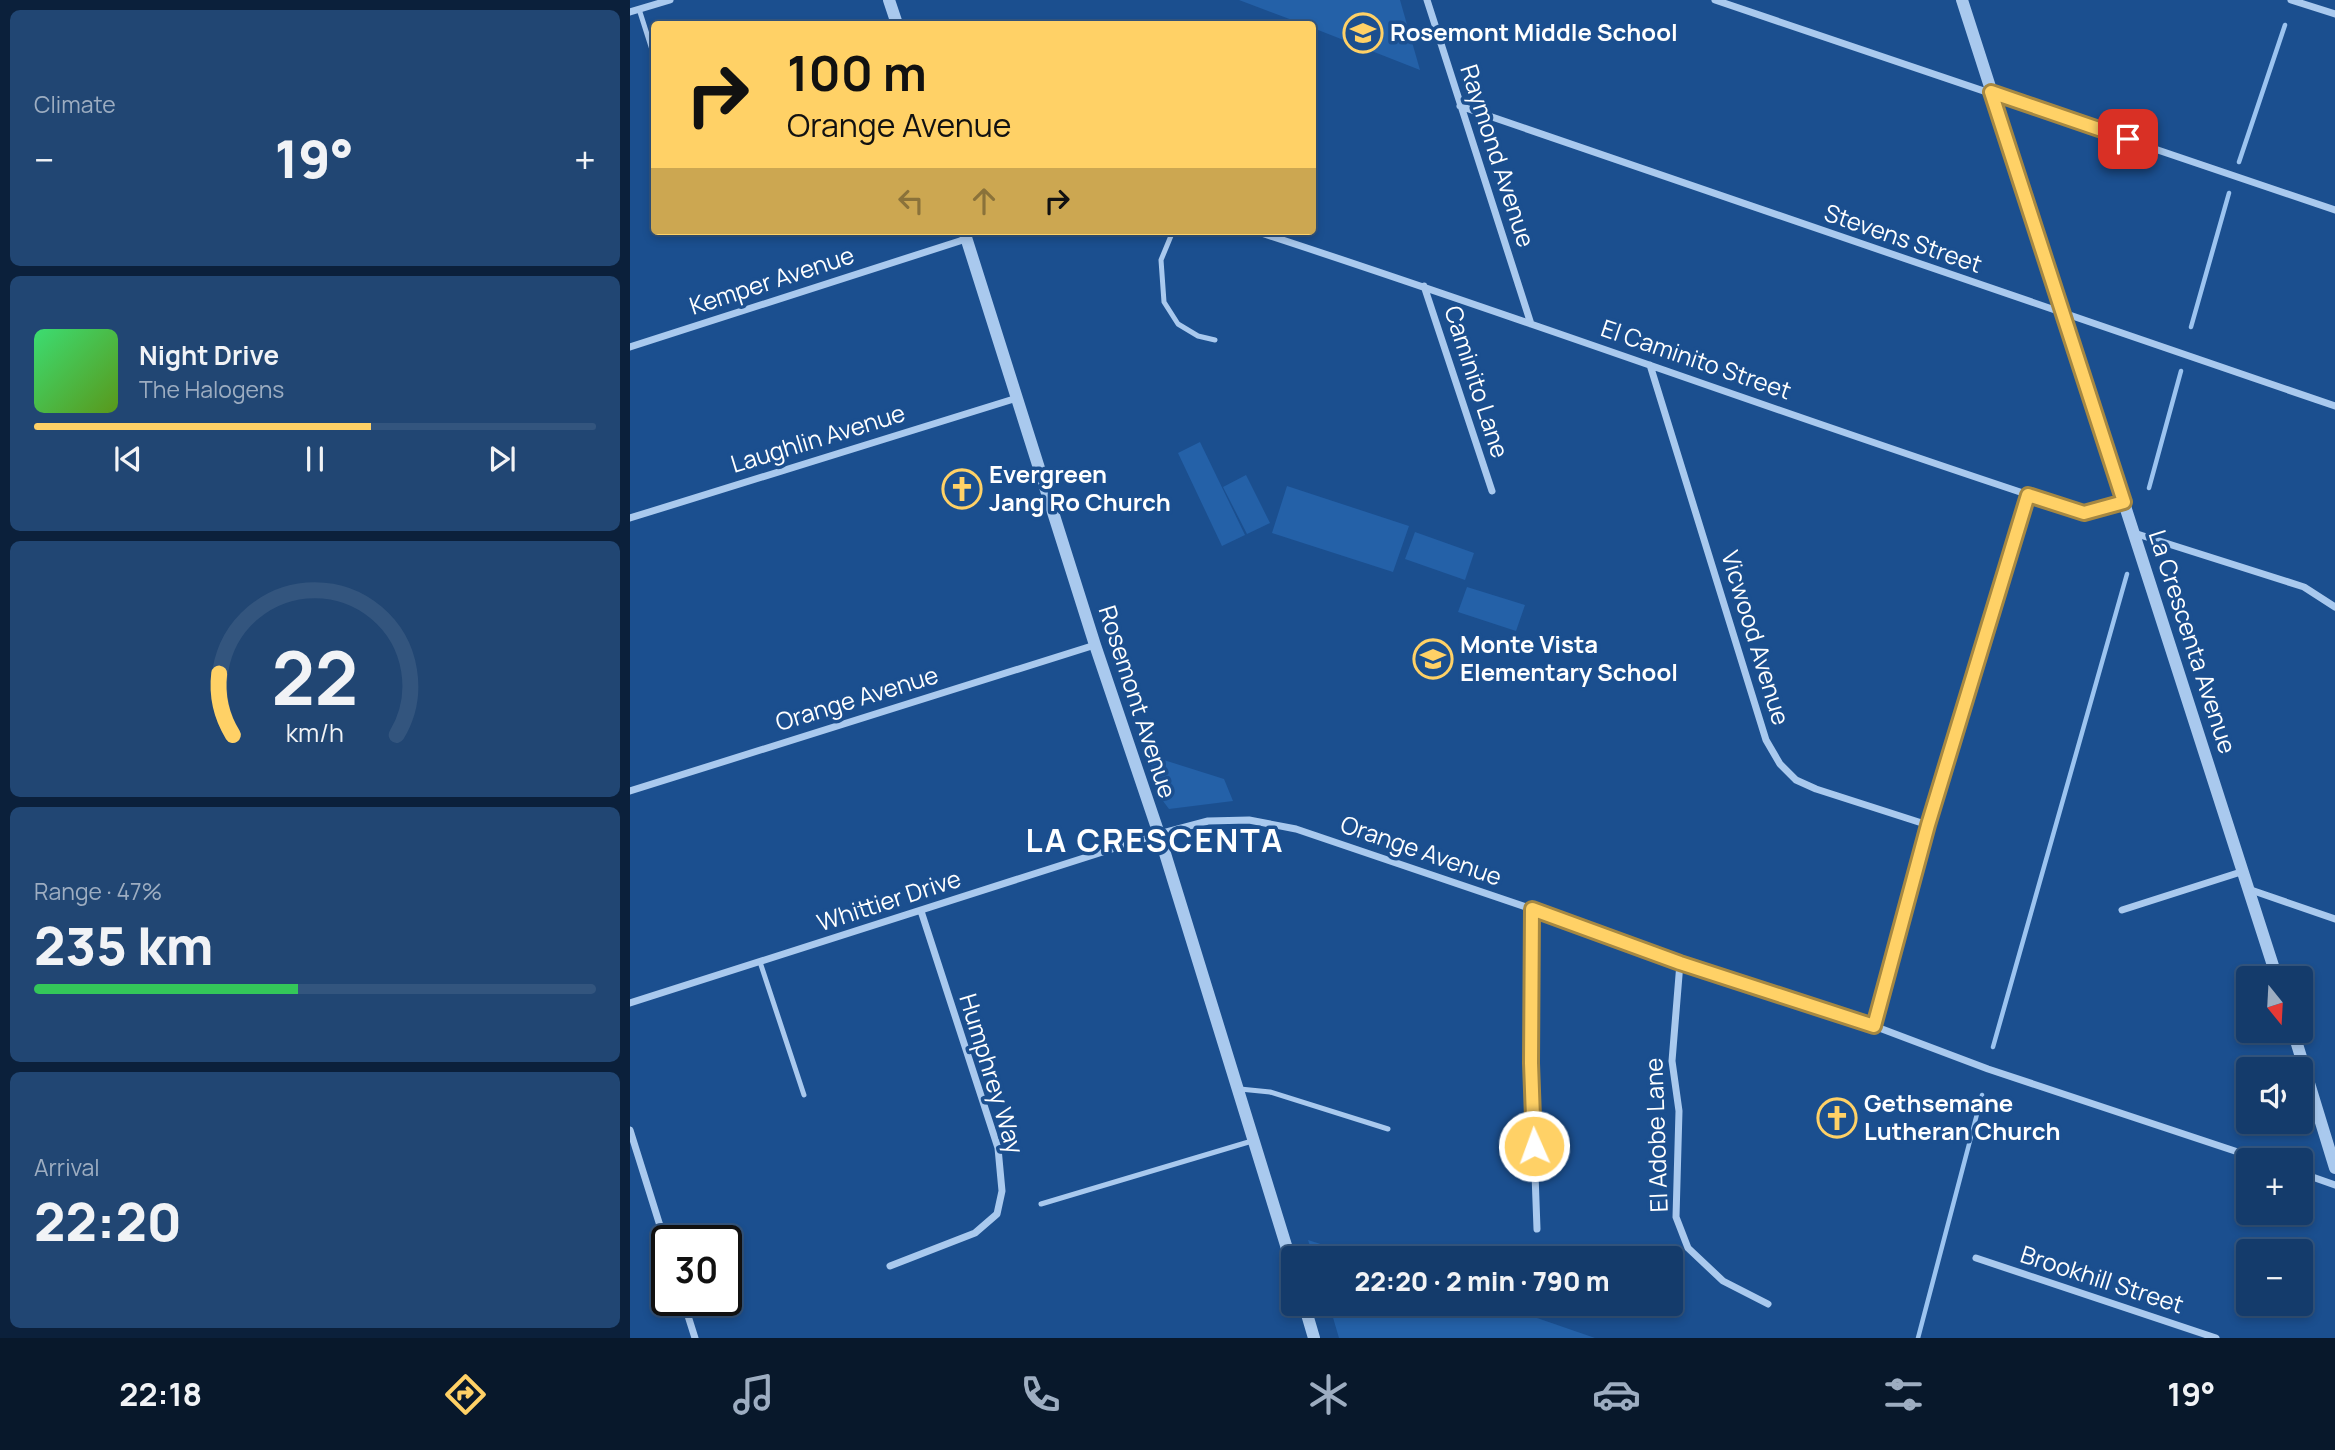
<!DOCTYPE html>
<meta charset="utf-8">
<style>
:root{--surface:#143b6b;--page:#214673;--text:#f1f3f6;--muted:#9dadc1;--line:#33557e;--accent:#ffd166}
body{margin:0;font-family:Manrope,sans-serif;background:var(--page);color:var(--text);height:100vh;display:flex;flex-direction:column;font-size:26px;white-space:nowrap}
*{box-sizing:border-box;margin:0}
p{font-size:23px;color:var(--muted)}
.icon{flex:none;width:38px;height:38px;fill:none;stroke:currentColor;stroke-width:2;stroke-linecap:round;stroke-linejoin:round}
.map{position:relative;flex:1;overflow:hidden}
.panel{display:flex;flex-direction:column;gap:10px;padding:10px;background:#0b203b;width:630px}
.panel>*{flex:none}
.banner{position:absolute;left:21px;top:21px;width:665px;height:214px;border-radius:7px;box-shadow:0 4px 10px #0003,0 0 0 2px var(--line);background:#ffd166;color:#111;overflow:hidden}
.needle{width:46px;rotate:162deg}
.fabs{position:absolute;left:1606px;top:966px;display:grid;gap:14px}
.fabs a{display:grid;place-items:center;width:77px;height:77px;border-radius:7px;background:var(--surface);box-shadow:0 4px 10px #0003,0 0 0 2px var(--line);font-size:35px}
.speed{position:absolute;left:21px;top:1225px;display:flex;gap:14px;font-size:35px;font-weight:700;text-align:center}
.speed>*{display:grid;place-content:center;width:91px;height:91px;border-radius:50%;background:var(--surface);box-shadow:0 4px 10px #0003,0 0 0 2px var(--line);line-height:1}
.speed .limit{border:4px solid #111;border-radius:10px;background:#fff;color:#111}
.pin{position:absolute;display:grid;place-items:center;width:60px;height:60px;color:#fff;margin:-30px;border-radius:14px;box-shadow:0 4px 10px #0006}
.me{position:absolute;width:77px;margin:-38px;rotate:358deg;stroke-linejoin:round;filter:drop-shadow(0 0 5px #0008)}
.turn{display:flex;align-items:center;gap:24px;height:147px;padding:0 21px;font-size:32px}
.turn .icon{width:91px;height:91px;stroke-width:2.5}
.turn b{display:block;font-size:49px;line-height:60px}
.lanes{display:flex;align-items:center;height:66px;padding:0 21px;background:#0003;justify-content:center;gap:35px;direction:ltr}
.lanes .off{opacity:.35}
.big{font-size:52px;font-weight:800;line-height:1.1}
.panel .widget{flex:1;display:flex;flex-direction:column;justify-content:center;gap:10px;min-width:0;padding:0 24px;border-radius:10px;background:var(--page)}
.panel .dial{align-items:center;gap:0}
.dial svg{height:182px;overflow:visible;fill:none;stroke:var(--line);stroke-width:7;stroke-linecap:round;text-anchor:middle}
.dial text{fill:var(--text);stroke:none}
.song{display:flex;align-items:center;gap:21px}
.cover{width:84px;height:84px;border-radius:10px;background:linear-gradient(135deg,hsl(140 70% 55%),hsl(90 70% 35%))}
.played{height:7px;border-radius:4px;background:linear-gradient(90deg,var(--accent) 60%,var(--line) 60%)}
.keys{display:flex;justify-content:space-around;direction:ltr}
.heat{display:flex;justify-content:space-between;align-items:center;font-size:38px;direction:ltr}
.charge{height:10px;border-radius:5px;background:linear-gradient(90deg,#34c759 47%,var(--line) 0)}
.trip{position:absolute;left:651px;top:1246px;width:402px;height:70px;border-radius:7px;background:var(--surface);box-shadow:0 4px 10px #0003,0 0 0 2px var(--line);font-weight:800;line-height:70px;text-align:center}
.tabs{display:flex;height:112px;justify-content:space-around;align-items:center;background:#08182b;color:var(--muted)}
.tabs .icon{width:49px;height:49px}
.tabs .current{color:var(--accent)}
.tabs b{font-size:32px;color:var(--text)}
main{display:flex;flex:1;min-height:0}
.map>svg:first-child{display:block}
.green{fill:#2461a8}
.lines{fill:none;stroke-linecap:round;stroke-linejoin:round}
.stream{stroke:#9cc4f0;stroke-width:4.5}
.service{stroke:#a9c9ee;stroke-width:5}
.minor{stroke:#a9c9ee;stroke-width:7}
.tertiary{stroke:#a9c9ee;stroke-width:12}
.route-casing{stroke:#a68842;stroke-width:18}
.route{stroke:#ffd166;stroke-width:12}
.labels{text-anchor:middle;stroke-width:7;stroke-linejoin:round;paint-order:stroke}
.poi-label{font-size:24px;font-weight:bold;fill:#fff;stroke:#1b4f8f;text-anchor:start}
.street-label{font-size:24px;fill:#fff;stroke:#1b4f8f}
.district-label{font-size:32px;font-weight:bold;letter-spacing:2px;fill:#fff;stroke:#1b4f8f}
</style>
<main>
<section class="panel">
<div class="widget"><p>Climate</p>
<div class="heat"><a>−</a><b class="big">19°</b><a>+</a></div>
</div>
<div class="widget">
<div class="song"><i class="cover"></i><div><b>Night Drive</b><p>The Halogens</p></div></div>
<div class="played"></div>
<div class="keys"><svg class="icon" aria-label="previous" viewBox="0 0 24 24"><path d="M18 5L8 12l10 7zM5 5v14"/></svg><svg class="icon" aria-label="pause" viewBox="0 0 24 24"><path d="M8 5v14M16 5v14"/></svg><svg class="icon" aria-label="next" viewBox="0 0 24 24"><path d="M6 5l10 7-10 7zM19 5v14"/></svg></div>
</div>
<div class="widget dial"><svg viewBox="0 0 100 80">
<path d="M14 69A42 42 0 1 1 86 69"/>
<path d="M14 69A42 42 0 0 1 8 42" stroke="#ffd166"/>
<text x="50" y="56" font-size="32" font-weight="700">22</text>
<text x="50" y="72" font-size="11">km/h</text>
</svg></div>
<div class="widget"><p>Range · 47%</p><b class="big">235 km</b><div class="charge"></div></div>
<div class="widget"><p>Arrival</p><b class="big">22:20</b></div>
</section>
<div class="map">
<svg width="1705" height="1338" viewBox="0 0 1705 1338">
<rect width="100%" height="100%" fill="#1b4f8f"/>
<path class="green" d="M609,0H770L790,70L683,28L682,24H673Z
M570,442L615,535L592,546L548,453Z
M616,475L640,523L617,534L593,487Z
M657,486L779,526L763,572L642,533Z
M785,532L844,553L835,580L775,559Z
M837,587L895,605L886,631L828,612Z
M518,755L594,779L603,801L539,809L533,801Z
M678,1240L734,1258H684Z
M699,1304H866L965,1338H709Z"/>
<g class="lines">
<path class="stream" d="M1609,162L1655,25
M1561,327L1599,193
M1519,488L1551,371
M1363,1047L1497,574
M1288,1338L1352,1095"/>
<path class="service" d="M9,9L24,56
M543,231L531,260L534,302L548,324L568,336L585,340
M130,962L174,1095
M610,1089L640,1092L758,1129
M411,1204L622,1141"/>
<path class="minor" d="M797,0L901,324
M1085,0L1705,210
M1661,0L1705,14
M0,12L40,0
M830,106L1705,406
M625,231C903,321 1176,423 1454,513L1494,502
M794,286L862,491
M0,347L336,239
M1020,365L1136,740L1150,764L1166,780L1186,789L1298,825
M0,518L387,398
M1504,533L1674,587L1705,607
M0,791L465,645
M1621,890L1705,919
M902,909L901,1063L907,1229
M1492,910L1614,871
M1050,963L1042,1061L1049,1111L1046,1217L1058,1248L1093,1281L1138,1304
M0,1003L529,834L578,821L619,820L666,829L902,909L1050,963L1244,1026L1358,1069L1632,1160
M1244,1026L1298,825L1398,495
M0,1130L37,1248
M1671,1173L1705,1185
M1346,1258L1586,1338
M260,1266L345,1233L367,1214L372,1191L368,1148L291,911
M53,1300L65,1338"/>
<path class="tertiary" d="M259,0L267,24
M1332,0L1647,978
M334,231L465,645L529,834L663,1268
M1663,1031L1705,1168
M674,1304L684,1338"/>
</g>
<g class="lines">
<g class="route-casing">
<path id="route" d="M904,1146L901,1063L902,909L1050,963L1244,1026L1298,825L1398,495L1454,513L1494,502L1361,92L1498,139"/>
</g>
<use href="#route" class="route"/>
</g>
<defs>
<g id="school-ring" transform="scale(2.0125)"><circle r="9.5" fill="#1b4f8f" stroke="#ffd166" stroke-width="1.5"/><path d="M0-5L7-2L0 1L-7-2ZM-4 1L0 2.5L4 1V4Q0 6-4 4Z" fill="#ffd166"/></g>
<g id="church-ring" transform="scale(2.0125)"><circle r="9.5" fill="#1b4f8f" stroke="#ffd166" stroke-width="1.5"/><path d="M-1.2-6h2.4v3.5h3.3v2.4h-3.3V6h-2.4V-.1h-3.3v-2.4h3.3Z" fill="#ffd166"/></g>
</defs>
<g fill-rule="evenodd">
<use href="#school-ring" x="733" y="33"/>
<use href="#church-ring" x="332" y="489"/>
<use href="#school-ring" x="803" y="659"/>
<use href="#church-ring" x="1207" y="1118"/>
</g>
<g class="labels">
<g class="poi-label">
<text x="760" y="41">Rosemont Middle School</text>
<text x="359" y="483">Evergreen<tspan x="359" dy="28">Jang Ro Church</tspan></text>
<text x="830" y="653">Monte Vista<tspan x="830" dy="28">Elementary School</tspan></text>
<text x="1234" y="1112">Gethsemane<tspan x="1234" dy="28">Lutheran Church</tspan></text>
</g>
<g class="street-label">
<text transform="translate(867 156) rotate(72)" y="8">Raymond Avenue</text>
<text transform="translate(1273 239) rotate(19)" y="8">Stevens Street</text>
<text transform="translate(142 281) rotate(-18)" y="8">Kemper Avenue</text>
<text transform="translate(1066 360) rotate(19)" y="8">El Caminito Street</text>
<text transform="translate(846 382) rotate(72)" y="8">Caminito Lane</text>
<text transform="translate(188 439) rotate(-17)" y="8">Laughlin Avenue</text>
<text transform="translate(1125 638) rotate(73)" y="8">Vicwood Avenue</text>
<text transform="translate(1562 642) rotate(72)" y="8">La Crescenta Avenue</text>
<text transform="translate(227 699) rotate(-17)" y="8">Orange Avenue</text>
<text transform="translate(507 702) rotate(72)" y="8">Rosemont Avenue</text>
<text transform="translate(791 851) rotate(19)" y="8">Orange Avenue</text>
<text transform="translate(259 901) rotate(-18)" y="8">Whittier Drive</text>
<text transform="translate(361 1074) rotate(73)" y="8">Humphrey Way</text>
<text transform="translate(1027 1135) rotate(-92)" y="8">El Adobe Lane</text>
<text transform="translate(1472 1280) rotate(18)" y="8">Brookhill Street</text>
</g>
<g class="district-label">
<text x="525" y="852">LA CRESCENTA</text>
</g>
</g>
</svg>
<div class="fabs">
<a><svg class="needle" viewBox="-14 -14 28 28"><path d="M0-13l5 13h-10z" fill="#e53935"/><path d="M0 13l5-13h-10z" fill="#9dadc1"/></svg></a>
<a><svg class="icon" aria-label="sound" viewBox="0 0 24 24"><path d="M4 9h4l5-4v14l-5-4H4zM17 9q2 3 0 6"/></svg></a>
<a>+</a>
<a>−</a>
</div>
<div class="speed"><div class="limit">30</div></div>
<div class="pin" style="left:1498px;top:139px;background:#d93025"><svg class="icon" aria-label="arrive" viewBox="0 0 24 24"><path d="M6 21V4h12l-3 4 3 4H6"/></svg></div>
<svg class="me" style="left:904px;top:1146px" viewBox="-20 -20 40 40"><circle r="17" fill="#ffd166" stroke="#fff" stroke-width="3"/><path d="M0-11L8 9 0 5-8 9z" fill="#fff"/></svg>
<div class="trip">22:20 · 2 min · 790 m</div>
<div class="banner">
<div class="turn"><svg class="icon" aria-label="right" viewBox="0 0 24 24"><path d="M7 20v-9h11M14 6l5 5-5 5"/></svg><div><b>100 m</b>Orange Avenue</div></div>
<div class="lanes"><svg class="icon off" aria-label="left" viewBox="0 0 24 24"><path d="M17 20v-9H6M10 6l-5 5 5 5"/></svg><svg class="icon off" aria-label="ahead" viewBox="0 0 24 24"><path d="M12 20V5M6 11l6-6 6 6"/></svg><svg class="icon" aria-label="right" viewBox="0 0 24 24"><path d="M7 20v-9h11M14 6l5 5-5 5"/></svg></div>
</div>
</div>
</main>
<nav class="tabs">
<b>22:18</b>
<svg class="icon current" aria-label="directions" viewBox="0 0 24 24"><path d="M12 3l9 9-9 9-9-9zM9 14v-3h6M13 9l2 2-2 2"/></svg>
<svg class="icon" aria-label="music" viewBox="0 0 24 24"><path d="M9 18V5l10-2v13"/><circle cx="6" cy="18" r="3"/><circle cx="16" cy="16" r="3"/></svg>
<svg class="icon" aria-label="phone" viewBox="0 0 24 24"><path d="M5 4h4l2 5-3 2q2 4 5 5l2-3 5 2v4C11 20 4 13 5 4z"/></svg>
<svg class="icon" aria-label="climate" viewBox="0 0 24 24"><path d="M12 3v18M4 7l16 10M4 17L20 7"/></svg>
<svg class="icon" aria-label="car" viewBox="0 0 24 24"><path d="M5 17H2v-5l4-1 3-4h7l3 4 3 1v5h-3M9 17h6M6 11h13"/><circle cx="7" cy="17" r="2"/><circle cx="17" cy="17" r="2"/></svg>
<svg class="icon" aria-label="filters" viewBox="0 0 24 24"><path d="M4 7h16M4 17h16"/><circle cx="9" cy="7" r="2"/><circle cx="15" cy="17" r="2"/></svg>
<b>19°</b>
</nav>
